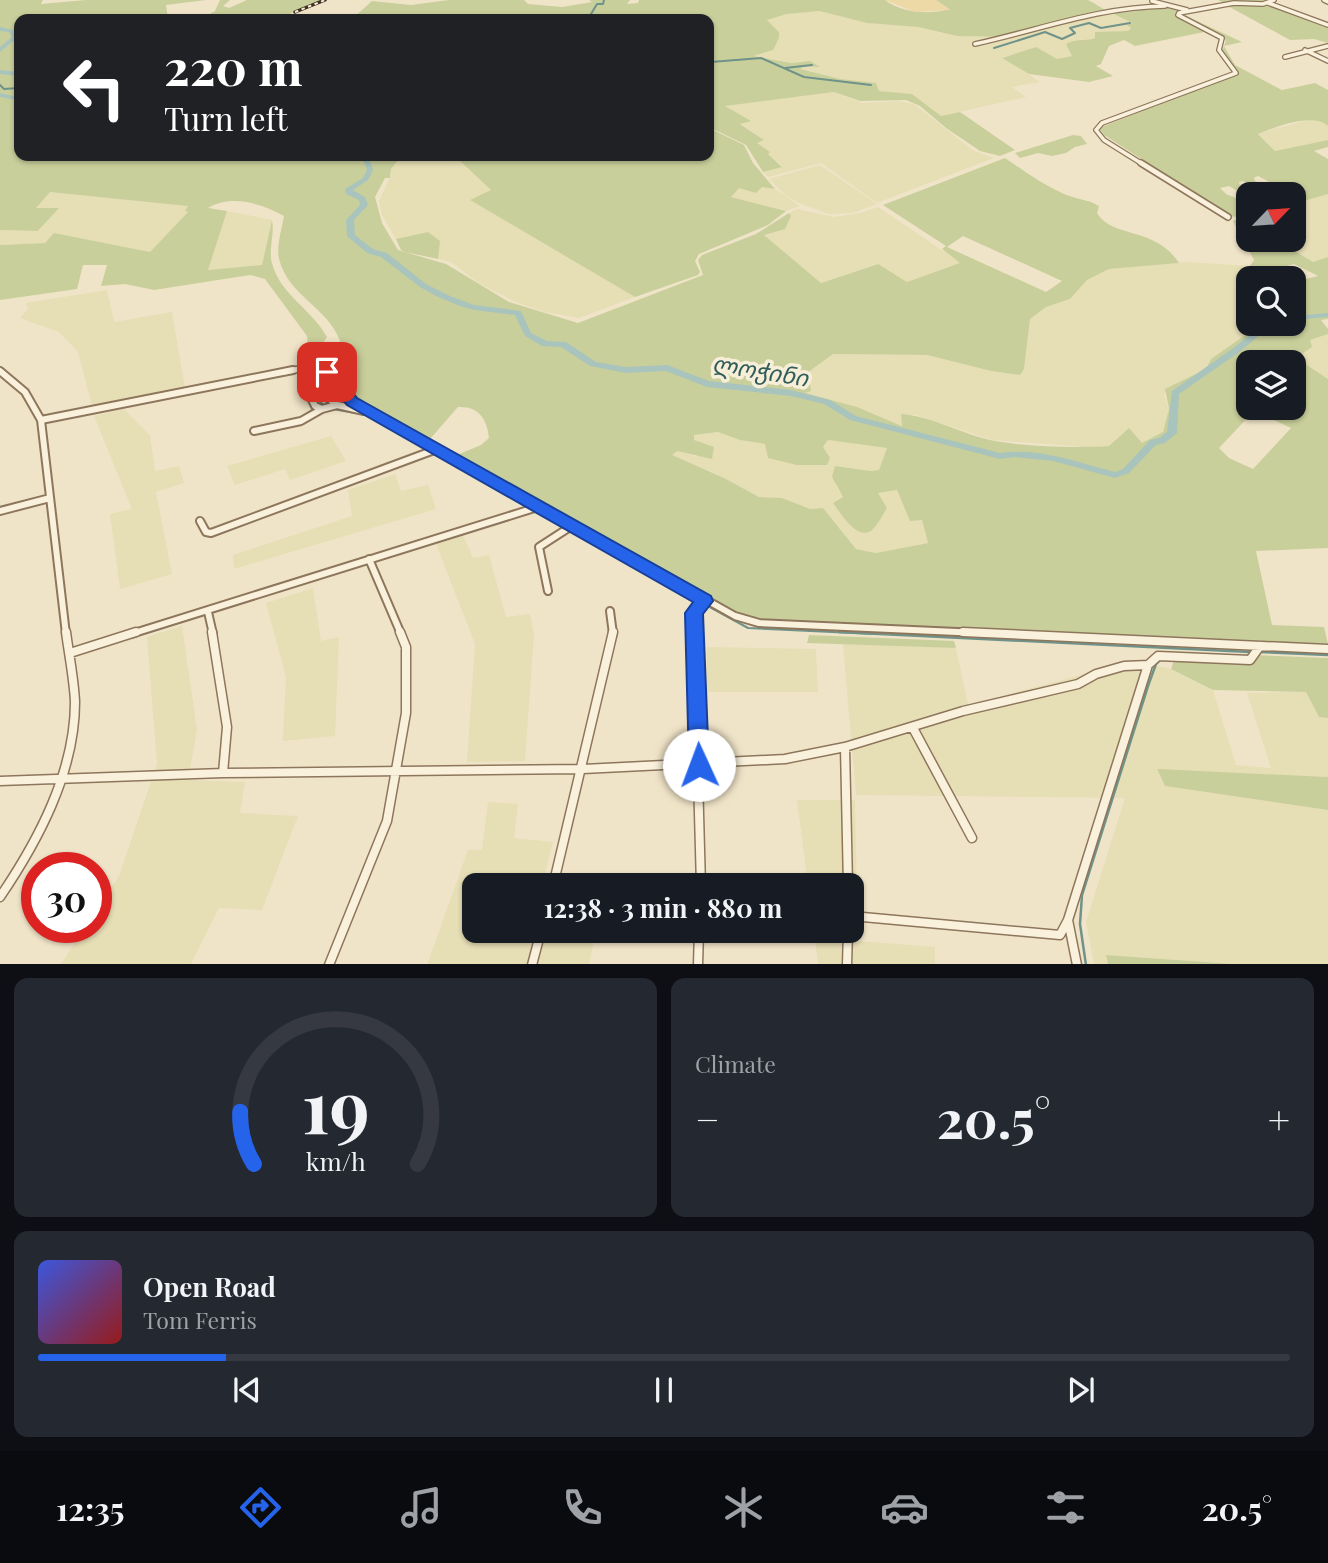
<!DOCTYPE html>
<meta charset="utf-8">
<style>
:root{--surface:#171b24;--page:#242831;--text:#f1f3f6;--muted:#9ea1a6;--line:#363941;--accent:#2563eb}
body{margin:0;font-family:"Playfair Display","Noto Sans Georgian",serif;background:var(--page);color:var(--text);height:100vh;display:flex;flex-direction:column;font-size:26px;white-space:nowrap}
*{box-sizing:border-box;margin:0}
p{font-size:23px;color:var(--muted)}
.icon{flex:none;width:38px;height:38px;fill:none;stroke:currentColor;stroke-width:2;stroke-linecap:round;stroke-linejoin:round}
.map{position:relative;height:964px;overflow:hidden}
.sheet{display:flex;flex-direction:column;gap:14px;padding:14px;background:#0d0f14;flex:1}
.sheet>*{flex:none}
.guide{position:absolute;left:14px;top:14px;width:700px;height:147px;border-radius:14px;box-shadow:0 2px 5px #0004;background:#202124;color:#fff;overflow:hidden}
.needle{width:46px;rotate:65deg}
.fabs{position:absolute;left:1236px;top:182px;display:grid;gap:14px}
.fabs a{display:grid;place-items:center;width:70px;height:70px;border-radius:14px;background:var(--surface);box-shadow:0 2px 5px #0004;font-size:35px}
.speed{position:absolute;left:21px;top:852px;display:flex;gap:14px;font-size:35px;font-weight:700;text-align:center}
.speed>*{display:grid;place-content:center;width:91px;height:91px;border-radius:50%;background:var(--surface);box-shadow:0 2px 5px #0004;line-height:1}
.speed .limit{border:10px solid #d22;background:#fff;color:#111}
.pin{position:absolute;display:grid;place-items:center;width:60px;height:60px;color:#fff;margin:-30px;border-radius:14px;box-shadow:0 4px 10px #0006}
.me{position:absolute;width:77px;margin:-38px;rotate:358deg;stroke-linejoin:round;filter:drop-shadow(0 0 5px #0008)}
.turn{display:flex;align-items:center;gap:24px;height:147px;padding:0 35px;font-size:32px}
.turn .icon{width:91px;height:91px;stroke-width:2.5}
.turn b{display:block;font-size:49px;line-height:60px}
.big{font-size:52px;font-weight:700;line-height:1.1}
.sheet .tile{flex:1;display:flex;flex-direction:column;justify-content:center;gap:10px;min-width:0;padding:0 24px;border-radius:14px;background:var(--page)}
.sheet .dial{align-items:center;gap:0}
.dial svg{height:182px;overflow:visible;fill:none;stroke:var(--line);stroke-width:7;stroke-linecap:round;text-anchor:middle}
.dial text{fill:var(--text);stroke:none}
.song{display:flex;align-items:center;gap:21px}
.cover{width:84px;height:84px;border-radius:10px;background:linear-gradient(135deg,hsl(230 70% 55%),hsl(0 70% 35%))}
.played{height:7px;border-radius:4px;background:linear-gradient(90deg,var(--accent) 15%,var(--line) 15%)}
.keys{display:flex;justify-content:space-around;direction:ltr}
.heat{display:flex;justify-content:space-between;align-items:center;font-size:38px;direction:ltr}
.sheet .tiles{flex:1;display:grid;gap:14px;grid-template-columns:1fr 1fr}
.tile:last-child{grid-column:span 2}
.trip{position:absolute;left:462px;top:873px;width:402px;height:70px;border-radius:14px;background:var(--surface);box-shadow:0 2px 5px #0004;font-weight:700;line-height:70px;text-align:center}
.tabs{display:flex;height:112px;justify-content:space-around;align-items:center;background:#090b0e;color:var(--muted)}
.tabs .icon{width:49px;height:49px}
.tabs .current{color:var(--accent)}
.tabs b{font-size:32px;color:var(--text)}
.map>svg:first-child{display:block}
.farmland{fill:#e6deb5}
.green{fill:#c9cf9b;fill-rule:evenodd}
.sand{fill:#ecd9a5}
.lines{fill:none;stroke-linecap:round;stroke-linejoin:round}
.stream-far1{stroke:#6f938a;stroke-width:2}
.stream{stroke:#6f938a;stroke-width:2.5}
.canal{stroke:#a9c4bc;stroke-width:3.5}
.river{fill:#a9c4bc;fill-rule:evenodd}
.minor-far3-casing{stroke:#8d765c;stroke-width:6}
.minor-far2-casing{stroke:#8d765c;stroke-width:8}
.minor-far1-casing{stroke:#8d765c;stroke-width:10}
.minor-casing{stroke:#8d765c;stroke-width:11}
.minor-far3{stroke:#faf1dc;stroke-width:3.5}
.minor-far2{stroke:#faf1dc;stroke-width:5}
.minor-far1{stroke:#faf1dc;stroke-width:6}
.minor{stroke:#faf1dc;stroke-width:8}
.rail-casing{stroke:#3d2e20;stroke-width:3.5}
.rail{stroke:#f7eed8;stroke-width:2;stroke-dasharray:3.5;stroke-linecap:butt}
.route{fill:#2563eb;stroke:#184099;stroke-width:2}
.labels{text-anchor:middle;stroke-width:7;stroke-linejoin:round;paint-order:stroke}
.water-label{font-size:23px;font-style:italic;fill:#2f5d5a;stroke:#f7eed8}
</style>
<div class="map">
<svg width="1328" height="965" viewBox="0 0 1328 965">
<rect width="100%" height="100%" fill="#f0e4c8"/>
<path class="farmland" d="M818,11L867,23L918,27L957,36L1008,37L1112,13L1134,24L1128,25L1131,28L1128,31L1095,33V38L1088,40L1072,56L1057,59L1036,48L1003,57L1040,82L1012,87L1026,97L941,116L912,94L879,91L809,72L799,69L805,66L801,61L791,63L750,56L775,44L779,38V32L767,20L787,14Z
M834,92L862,103L899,101L914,104L974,151L994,158L877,203L821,163L768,177L763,172L782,166L756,143L763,139L740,123L749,121L724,106Z
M1308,120H1321L1328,126V140L1275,151L1258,133Z
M401,156H455L460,159L492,191L470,200L635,297L579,318L545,312L515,302L477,282L451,262L438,259L439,241L428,232L396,239L382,215L379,201L391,175V169Z
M820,165L877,204L853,213L828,214L799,203L785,195L769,179Z
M762,187L775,189L800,206L786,211L731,197L738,188Z
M50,192L189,205V211L150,252L54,233L45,243L0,245V230L39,231L58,208H35Z
M1328,194V257L1313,262L1277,240H1293V204Z
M878,207L961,263L907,282L877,264L821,283L763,234L784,229L791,216L789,213L797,209L834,217L861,213Z
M227,211L272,220L262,265L207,270Z
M1187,262L1250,266L1248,324H1261L1211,359L1206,369L1164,394L1169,409L1163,433L1142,443L1119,439L1109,446L1086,447L992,440L916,415H901L903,426L857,407L803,393L800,377L832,354L927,355L991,371L1019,375L1024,369L1030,319L1046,307L1070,299L1087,280L1109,269Z
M107,290L114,322L172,312L185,388L92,406L78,352L59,332L20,318L28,309L26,303Z
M1328,334V379L1296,358L1312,347L1310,340Z
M124,409L150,435L155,471L179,466L184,483L156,492L172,574L120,589L110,514L132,509L94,416Z
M718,432L740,440L765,444L823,447L828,440L888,448L880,470L871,471L835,466L836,486L843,497L833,503L872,530L887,508L877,493L897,490L910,520H922L928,543L876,553L856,549L823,508L810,509L782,498L759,497L726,479L671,455L677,450L697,457L693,435Z
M331,436L346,461L290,480L285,469L235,485L227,466Z
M395,474L401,491L428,485L436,509L234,569L233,555L352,516L348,490Z
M463,535L473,558L489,555L506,617L530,614L534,634L525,761L467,762L475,644L436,544Z
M313,588L321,641L339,637L335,736L283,741L286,677L266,603Z
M182,626L197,730L188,780L245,782L240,813L298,816L262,910L219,908L191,964L60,965L85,928H96V910L119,876L157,764L147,637Z
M843,644L956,648L968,705L1134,661L1171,669L1213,690L1236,765L1271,768L1247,693L1306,692L1319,717L1328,718V777L1157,770L1165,786L1328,810V964H1233L1107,955L1108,964H1094L1086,922L1125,798L856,795Z
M707,647L816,649L818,692H707Z
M797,800H855L858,941L935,947V964H818L814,931H852V886L808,885Z
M488,802L518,804L514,838L553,842L542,885L474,886V931L596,932L589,964L427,965L468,850H482Z"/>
<path class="green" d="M0,0H43L41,4L86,0H206L166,5L168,19H19V156H401L391,169L390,178H385L375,197L382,223L398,250L446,264L509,302L578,323L703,275L698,260L702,255L756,234L789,213L791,216L785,229L764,235L821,283L878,264L907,282L960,263L942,249L946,246L883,205L1005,158C1024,171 1042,184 1062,193C1074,199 1088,199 1099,206L1097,213C1113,239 1155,226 1179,263L1109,269L1087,280L1070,299L1046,307L1030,319L1024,369L1020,375L991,371L927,355L833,354L800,378L810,384L811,391L805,393L857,407L902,426L901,414C931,416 960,433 990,440C1023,447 1075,448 1109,446L1129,428L1142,443L1163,432L1169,409L1165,389L1206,369L1211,359L1261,324H1293V315H1302L1293,308V280L1297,281L1318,276L1294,264L1280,268L1291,278H1249L1250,266L1254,260L1233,221L1242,218L1230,216L1104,135L1099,128L1239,73L1222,51L1226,41L1223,37L1181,14L1226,4L1218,0H1264L1268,2L1246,5L1268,4L1328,25V43L1314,39L1290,40L1226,5L1182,14L1242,42L1224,46L1235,65L1278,88L1282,90L1315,83L1328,90V126C1313,112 1275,127 1258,134L1275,151L1328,140V147L1314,151L1328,159V194L1293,204V194L1258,176L1254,178L1255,181L1279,194H1269L1243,181L1239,182L1240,186L1254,194H1248V197L1229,186L1220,188L1226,194L1248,203V217L1244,219L1248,222V240H1277L1313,262L1328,257V319L1321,320L1328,329V334L1310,340L1312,347L1296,358L1328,379V548L1256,551L1272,625L1324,627L1328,644L1008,634L750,618L719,605L457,455L481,445L489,438C487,419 479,406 458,407L430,439L357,399L331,371L333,355L340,341C327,306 289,297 279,259C276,247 282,228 284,216C261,203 230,194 208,208L227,211L208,270L262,265L272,220C275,234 268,250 272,263C280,295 312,309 327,337L309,363L307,336L265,279L250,275L154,290L125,284L101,286L107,265H83L77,289L0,300V245L45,243L54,233L150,252L188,212L185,211L188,206L50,192L36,208H59L38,231L0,230ZM963,236L1062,281L1046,292L947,247ZM1248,362H1293V408H1248ZM1254,411L1291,428L1253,469L1229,458L1219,448ZM718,432L740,440L765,444L768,458L797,465H827L830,458L823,447L828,440L887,448L879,470L871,471L835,466L832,477L843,497L833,503C840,512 856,540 871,531C877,526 883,515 887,508L878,493L897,490L910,521L922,520L928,543L876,553L856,549L823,508L810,509L782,498L759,497L726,479L672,455L677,451L712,459L714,447L694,440V435Z
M220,0H230L223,6L229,8L247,0H323L290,13L293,15L283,19H201L215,11Z
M449,0H524L528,4L562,7L592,2L589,0H630L627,4L638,3L639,0H885C902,13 929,15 949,9L936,0H1088C1094,3 1101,8 1108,11C1130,18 1156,1 1180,11L1176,15L1179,17L1209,31L1135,46L1124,40L1109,46L1101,64L1096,66L1113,76L1089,82L1029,74L1002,58L1036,47L1057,59L1072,56L1066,44C1076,38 1084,42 1095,38V32L1128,31L1131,28L1127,25L1132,23L1112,13L1008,37L957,36L918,27L867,23L819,11L787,14L767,20L779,32V38L773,50L753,56L791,63L810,61L820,67L805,66L800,69L840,79L876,83L879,91L912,94L941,116L960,112L1015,150L1000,156L980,151L946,128L920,106L906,100L860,101L834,92L725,106L751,121L740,124L764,140L757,143L770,152L768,154L782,167L763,172L746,145L709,127V19H352L372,1L411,5Z
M709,128L744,145L753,163L775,189L762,187L756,193L739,188L731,197L786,211L768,225L699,254L695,261L700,272L698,275L635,297L470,200L491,190L455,156H709Z
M1073,135L1081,136L1087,144L1075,147L1066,153L1052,156L1038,153L1020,158L1015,153Z
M428,232L440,241L438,259L405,252L401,250L396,239Z
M809,635L954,641L956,648L807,643Z
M1177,652L1328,658V718L1319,717L1306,692L1213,690L1171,669Z
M1157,769L1328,777V810L1165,786Z
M1106,955L1233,964H1108Z"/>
<path class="sand" d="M885,0H936L950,10L915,12Z"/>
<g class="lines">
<path class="stream-far1" d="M583,19L591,14L597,4H603L604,0
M994,48L1045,32L1062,39L1075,33L1070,28L1089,23L1101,28L1130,23
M711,62L761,58L804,77L871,85
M785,68L812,65
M16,74H19
M0,85L4,89L19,88
M318,391L320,402L324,405
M333,409L367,415L430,449
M435,452L530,507
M534,510L566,528
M571,531L748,628L875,634"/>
<path class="stream" d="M839,632L1250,652
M1259,652L1328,655
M1086,965L1080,924L1082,895L1148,686L1156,664L1161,659"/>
<path class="canal" d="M0,95L19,99"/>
<path class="river" d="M0,27L13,30L18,37L0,52V47L12,37L9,32L0,31Z
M0,70L19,72V76L0,74Z
M357,156C368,156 370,160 373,170L368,180L353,190L365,197L368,205L354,220L355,235L373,249L387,253L426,284L450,296L474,305L521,311L531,333L547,341L566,342L596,362L626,367L667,365L709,381L791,390L830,400L856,416L1000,453C1039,447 1077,462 1115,472L1123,469L1150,440L1159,438L1167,432L1172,391L1232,349L1264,324H1273L1238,353L1179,394L1177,433L1165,443L1156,445L1129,473L1115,478L1053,461L1014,457L1000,459L850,420L824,404L791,396L707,387L666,371L626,373L590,366L561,347L542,346L525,336L515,315L474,310L460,306L436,296L420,287L381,257L367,253L347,236L346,220L360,205L359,200L346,194L345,189L363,178L367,170L364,162Z
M1328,313V317L1293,320V316Z"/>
<g class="minor-far3-casing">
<path id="minor-far3" d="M1324,0L1328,2
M1152,1L1187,10
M1268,3L1328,25
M975,44C1039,30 1099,7 1165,6
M1305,50L1328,61
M1285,57L1328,46
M1144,165L1104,140L1096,130L1102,123L1236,73L1219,50L1222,38L1178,15L1179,13L1234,3L1263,4L1274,0"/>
</g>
<g class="minor-far2-casing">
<path id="minor-far2" d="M1141,163L1228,217
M284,372L315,366L316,372"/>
</g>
<g class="minor-far1-casing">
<path id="minor-far1" d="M316,370L310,396L315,406L322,409L337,405L364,411
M0,371L25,392L41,420L66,634
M327,372L352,401L735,616L759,623L1002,634
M328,373V398L337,405
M41,420L293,370
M254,431L301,421L322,409
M0,511L50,498
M200,521L206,532L211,533L437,449
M369,559L401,634
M548,591L539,547L573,525
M610,611L613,634
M208,612L213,634
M131,634L541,506
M695,634L694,613L704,601"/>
</g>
<g class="minor-casing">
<path id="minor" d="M212,632L227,727L223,773
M694,632L701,886
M963,632L1328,649
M70,653L136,632
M913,728L972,838
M845,747L848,886
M0,781L223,773L583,769L785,759L845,747L963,711L1078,684L1096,674L1124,666L1148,665L1158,656L1250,660L1260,646
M553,886L613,632
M0,897C38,841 75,772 75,702C74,679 69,655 66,632
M852,916L1060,935L1068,920L1148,665
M1068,920L1077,965
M329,965L387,821L406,713V647L400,632
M532,965L541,931
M698,965L699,931
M847,965L848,931"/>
</g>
<use href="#minor-far3" class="minor-far3"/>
<use href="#minor-far2" class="minor-far2"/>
<use href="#minor-far1" class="minor-far1"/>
<use href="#minor" class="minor"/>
<g class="rail-casing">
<path id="rail" d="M295,12L325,0"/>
</g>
<use href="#rail" class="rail"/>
</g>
<path class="route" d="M327,367L332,369L357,398L711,596L713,601L703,614L709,765L706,771L699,773L692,771L689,765L685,613L693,602L347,405L320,372Z"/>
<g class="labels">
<g class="water-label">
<text transform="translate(760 371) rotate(9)" y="8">ლოჭინი</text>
</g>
</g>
</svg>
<div class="fabs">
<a><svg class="needle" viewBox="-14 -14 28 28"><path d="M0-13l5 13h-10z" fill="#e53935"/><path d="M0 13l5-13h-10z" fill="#9ea1a6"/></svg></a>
<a><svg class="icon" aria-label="search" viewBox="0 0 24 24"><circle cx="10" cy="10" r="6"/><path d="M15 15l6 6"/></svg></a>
<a><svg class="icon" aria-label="layers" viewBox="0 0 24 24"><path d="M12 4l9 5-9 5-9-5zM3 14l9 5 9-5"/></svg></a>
</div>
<div class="speed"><div class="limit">30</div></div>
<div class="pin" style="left:327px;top:372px;background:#d93025"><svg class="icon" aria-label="arrive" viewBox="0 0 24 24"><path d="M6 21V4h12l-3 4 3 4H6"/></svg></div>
<svg class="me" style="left:699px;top:765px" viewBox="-20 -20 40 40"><circle r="19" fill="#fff"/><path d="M0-13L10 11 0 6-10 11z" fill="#2563eb"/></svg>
<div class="trip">12:38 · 3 min · 880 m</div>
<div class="guide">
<div class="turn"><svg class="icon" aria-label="left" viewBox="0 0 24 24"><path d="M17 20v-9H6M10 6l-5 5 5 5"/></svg><div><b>220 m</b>Turn left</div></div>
</div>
</div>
<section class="sheet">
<div class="tiles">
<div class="tile dial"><svg viewBox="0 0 100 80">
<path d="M14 69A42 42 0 1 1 86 69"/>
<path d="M14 69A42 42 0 0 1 8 46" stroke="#2563eb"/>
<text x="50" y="56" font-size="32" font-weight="700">19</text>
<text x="50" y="72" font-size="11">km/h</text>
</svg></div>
<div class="tile"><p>Climate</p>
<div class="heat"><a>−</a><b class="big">20.5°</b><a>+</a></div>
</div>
<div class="tile">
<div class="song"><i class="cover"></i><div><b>Open Road</b><p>Tom Ferris</p></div></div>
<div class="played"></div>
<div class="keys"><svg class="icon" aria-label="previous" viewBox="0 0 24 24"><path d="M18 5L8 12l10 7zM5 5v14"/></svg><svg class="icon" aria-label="pause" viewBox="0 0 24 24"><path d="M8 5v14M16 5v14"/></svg><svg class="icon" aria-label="next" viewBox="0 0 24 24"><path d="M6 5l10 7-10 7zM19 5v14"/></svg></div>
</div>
</div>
</section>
<nav class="tabs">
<b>12:35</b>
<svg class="icon current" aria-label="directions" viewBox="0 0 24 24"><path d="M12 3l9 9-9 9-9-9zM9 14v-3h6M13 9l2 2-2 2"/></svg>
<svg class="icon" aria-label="music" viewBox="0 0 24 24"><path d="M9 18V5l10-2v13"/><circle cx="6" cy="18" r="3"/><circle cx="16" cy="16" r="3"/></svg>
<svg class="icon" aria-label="phone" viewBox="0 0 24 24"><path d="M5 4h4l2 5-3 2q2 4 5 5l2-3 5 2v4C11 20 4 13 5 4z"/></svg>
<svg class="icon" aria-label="climate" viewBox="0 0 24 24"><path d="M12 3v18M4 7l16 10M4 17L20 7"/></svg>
<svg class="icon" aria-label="car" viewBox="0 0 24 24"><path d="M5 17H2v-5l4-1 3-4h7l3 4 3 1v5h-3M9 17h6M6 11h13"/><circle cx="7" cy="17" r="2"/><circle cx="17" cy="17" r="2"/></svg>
<svg class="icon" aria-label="filters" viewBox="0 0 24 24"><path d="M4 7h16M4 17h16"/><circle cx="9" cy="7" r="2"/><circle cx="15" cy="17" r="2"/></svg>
<b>20.5°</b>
</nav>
